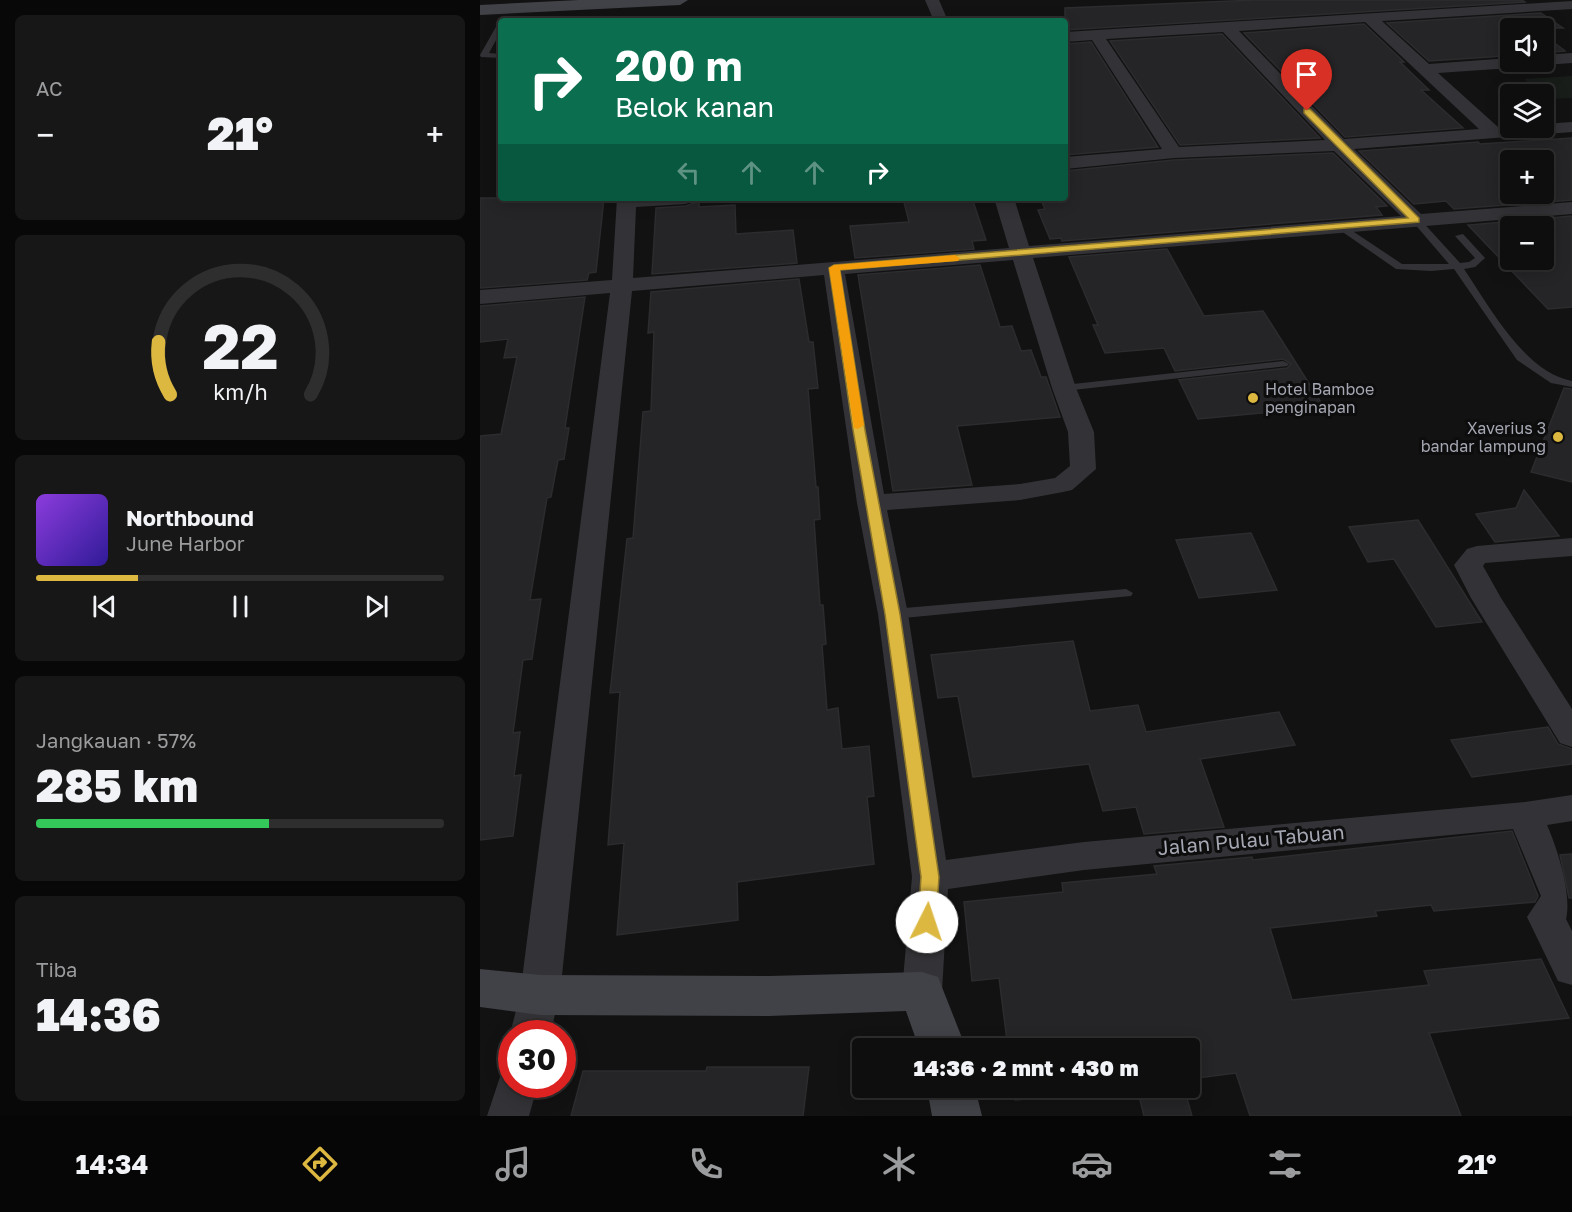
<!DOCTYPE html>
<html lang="id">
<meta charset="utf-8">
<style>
:root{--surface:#0e0e0e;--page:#171717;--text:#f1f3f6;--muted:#9b9c9e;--line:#2e2e2e;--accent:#dcb841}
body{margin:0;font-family:"Golos Text",sans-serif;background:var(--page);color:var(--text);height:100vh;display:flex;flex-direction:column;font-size:22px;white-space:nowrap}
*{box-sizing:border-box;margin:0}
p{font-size:20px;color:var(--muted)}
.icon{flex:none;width:33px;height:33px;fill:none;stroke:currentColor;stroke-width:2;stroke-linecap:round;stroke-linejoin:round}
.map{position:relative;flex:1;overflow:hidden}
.drawer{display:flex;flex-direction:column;gap:15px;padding:15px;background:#080808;width:480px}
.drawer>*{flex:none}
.guide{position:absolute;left:18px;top:18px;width:570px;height:183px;border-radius:6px;box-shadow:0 3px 15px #0003,0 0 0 2px var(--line);background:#0b6e4f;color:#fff;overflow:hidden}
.tools{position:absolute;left:1020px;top:18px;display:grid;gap:12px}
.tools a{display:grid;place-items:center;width:54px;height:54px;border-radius:6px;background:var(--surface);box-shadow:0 3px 15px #0003,0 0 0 2px var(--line);font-size:30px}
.speed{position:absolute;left:18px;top:1020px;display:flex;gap:12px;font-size:30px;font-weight:700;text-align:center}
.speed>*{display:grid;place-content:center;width:78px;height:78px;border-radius:50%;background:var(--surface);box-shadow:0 3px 15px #0003,0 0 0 2px var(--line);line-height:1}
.speed .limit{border:9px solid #d22;background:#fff;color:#111}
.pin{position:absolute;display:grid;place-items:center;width:51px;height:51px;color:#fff;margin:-62px -26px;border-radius:50% 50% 50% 0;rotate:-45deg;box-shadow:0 0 6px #0007}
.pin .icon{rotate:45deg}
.me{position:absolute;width:66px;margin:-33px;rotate:4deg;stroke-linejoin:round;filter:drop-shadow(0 0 4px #0008)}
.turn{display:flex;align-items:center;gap:21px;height:126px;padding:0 18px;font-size:27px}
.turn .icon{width:78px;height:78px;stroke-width:2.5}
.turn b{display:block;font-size:42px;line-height:51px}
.lanes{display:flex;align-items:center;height:57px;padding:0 18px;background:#0003;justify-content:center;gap:30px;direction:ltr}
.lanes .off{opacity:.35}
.big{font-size:45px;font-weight:800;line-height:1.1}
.drawer .tile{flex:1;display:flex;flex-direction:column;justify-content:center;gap:9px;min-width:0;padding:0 21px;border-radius:9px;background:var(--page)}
.drawer .dial{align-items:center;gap:0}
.dial svg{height:156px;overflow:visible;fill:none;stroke:var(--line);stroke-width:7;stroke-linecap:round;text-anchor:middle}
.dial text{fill:var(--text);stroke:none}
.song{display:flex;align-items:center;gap:18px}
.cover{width:72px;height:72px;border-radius:9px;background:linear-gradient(135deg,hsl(270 70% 55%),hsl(250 70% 35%))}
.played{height:6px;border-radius:3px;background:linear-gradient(90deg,var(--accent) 25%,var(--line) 25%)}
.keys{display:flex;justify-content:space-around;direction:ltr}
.heat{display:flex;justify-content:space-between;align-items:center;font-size:33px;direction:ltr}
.charge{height:9px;border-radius:4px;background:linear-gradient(90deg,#34c759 57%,var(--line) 0)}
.trip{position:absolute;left:372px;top:1038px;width:348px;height:60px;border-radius:6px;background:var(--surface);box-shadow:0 3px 15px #0003,0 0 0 2px var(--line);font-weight:800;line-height:60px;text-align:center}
.dock{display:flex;height:96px;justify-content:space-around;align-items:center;background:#060606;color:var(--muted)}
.dock .icon{width:42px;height:42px}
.dock .current{color:var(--accent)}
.dock b{font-size:27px;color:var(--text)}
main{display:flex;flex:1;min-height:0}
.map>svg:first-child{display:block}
.green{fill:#181d1a}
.building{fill:#252527;stroke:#2c2c2f;stroke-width:1.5;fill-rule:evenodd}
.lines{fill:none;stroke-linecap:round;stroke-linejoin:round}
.lane{fill:#333337;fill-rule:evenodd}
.street{fill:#333337;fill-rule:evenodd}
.secondary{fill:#414247;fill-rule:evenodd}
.route{fill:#dcb841;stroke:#8f782a;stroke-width:1.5}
.slow{fill:#f59e0b}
.poi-dot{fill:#dcb841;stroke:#0d0d0e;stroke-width:2}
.labels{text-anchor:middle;stroke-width:6;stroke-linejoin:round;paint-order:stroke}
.poi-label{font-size:16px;fill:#a5a7b2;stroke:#0d0d0e;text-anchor:start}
.near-street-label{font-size:20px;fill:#a5a7b2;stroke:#0d0d0e}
</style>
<main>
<section class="drawer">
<div class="tile"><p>AC</p>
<div class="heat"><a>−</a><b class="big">21°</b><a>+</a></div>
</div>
<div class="tile dial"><svg viewBox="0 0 100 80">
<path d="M14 69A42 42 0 1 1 86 69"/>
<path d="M14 69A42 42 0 0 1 8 42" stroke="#dcb841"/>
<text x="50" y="56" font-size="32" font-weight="700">22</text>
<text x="50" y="72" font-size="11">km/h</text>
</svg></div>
<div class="tile">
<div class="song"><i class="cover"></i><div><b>Northbound</b><p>June Harbor</p></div></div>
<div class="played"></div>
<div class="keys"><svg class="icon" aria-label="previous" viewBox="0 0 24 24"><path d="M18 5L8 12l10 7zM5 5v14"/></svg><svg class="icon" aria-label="pause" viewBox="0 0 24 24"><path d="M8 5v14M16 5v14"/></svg><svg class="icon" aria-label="next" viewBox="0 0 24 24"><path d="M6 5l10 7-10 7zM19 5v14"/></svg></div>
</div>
<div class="tile"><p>Jangkauan · 57%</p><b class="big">285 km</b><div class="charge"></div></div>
<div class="tile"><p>Tiba</p><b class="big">14:36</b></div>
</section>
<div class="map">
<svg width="1092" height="1116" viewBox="0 0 1092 1116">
<rect width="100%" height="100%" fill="#121213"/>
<path class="green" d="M1092,76V98L1069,99L1044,79Z"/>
<path class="building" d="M776,0H1042L1045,2L585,30V8Z
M1061,13L1083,28H1030V55L1010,57L949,61L907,23Z
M884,24L924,62H920L949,90H941L983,128L865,137L764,33Z
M742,34L840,138L700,145L630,41Z
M1064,35L1085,51L1064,53Z
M611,42L678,147L585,155V44Z
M1092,138V200L974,209L966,201L934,204L879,151L998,142L1000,144ZM1030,160H1064V194H1030Z
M853,153L907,206L896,207L902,215L582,241L581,238L570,239L558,210L565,209L560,198H585V171L694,160Z
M0,198H124L116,272L109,273L107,280L0,288Z
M217,198H219V207L255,205L256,234L313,230L317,263L172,274L176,208L206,206L214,203Z
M423,198H492L506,240L492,241L494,249L375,258L370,226L429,222Z
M1092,216V307L1068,309L988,225ZM1030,226H1064V260H1030Z
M687,249L724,316L783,311L844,407L718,419L699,380L807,368L811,364L803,359L695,371L684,348L625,353L613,325H618L589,257Z
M500,265L520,327L532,326L541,351L551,350L561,377H566L580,417L477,426L492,485L413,491L378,275Z
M319,279L329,342H333L338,388L328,389L336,487H338L340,519L334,520L340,605H343L346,644L342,645L347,710L358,708L362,749L389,746L394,796L387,797L394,864L257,882L258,920L137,935L144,843L128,845L140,692L130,693L147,539L153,538L163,412L171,411L174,332L168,333L171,292Z
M105,297L85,428H89L84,459L78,460L71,497L67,498L50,600L61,599L52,659L43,660L33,733L40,732L34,776L41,775L33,836L0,840V436L21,434L37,357L24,358L28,339L0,342V306Z
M1084,388L1092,389V482L1051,472Z
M1044,490L1079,536L1015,542L996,514L1036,508Z
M938,520L1002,622L956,627L914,559L888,562L869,527Z
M771,533L797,590L719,598L696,540Z
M593,641L610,711L658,705L666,732L799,712L815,745L720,759L744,827L664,834L656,807L623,811L609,764L493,777L478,696L458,698L451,655Z
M1068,727L1078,744L1092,749V764L992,777L971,740Z
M1032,831L1058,896L1055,902L954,911L951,905L895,911L897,916L790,928L812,1000L949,985L944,971L1061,959L1089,1018L949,1033L981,1116H770L756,1073L710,1079V1048H528L519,978L492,981L484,902L583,892L582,883L677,874L674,866L772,857L773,860Z
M1092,854V898H1089L1080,855Z
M227,1067H329L323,1116H91L103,1071H226Z
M534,1088H637L535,1100Z
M657,1088H704L712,1116H664Z"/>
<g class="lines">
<path class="lane" d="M58,16L62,18L60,19L24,21Z
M21,23V31L9,53L21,54V58L1,57L0,55L17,25Z
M933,218H939L980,263L989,262L995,258L975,236L983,234L1005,258L995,267L984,269C1010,307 1044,372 1092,381V387L1071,383L1037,360L974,269L951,271L916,269L854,226L862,224L922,264H969L933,222Z
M803,361L809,364L807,366L584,391L578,388L584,385Z
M646,589L653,593L651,596L413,619L406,614L413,609Z"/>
<path class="street" d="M445,0H459L468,21H454Z
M1092,1V9L902,21L949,64L1030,58V62H1055L1053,65L1047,67L958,73L1018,127L1064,128V124L1092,122V132L874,149L941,214L1092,202V214L553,258L596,388L614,432L616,469L592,490L583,492L540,500L407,510L428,614L466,860L604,842L1045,802L1092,795V821L1067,825C1078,850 1092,895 1086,919L1092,931V985L1078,981L1047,917L1061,896L1033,829L604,870L468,889L462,991L456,1003L442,1008L428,1003L422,991L432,877L398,614L377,503L344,275L152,291L80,995L70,1034H32V1038L30,1034L40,995L130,293L0,304V290L132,280L137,198H215L212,202L205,204L156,207L153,278L529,248L514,198H534L549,246L921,216L854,151L694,158L585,169V157L682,149L612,40L585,42V32ZM885,22L999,129L864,139L759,31ZM743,32L845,140L699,147L626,39ZM533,260L572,388L588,432L590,466L575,478L540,484L404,494L365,274Z
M1092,53V63L1064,65L1057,62H1064V55Z
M1092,538V556L1005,563L1003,566L1021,598L1092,709V747L1080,743L991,598L974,565L987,549L997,546Z
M32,1067V1084H58L49,1116H7L22,1071Z"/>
<path class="secondary" d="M99,0H208L200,5L0,15V5Z
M0,969L60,975L289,976L442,972L458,977L486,1048H439L426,1011L289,1016L60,1015L0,1007Z
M447,1088H495L502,1116H452Z"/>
</g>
<path class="route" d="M824,109H830L939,218V222L360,270L385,430L420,614L459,877L456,922L453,928L447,930L440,928L438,922L441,877L405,614L373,430L349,268L354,265L928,218L824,113Z"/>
<path class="slow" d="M475,255L480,258L478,261L360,270L384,425L378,429L374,428L349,268L354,265Z"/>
<g class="poi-dot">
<circle cx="773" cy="398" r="6"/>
<circle cx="1078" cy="437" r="6"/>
</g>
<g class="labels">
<g class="poi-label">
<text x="785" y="395">Hotel Bamboe<tspan x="785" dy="18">penginapan</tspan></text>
<text x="1066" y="434" text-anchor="end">Xaverius 3<tspan x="1066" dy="18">bandar lampung</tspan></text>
</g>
<g class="near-street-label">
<text transform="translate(771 840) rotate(-5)" y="7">Jalan Pulau Tabuan</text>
</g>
</g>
</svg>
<div class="tools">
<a><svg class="icon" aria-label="sound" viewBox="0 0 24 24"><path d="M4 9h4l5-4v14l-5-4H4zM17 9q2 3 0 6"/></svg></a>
<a><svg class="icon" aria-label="layers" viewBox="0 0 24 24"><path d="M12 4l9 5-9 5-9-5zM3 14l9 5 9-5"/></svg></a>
<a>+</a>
<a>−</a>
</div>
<div class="speed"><div class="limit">30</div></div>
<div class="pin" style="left:827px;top:111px;background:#d93025"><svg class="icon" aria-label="arrive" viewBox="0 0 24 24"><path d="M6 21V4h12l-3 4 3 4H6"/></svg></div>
<svg class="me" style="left:447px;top:922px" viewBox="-20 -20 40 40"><circle r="19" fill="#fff"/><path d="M0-13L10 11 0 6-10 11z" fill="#dcb841"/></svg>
<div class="trip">14:36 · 2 mnt · 430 m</div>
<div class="guide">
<div class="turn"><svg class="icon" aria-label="right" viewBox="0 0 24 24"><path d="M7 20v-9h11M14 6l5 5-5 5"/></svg><div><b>200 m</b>Belok kanan</div></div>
<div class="lanes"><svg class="icon off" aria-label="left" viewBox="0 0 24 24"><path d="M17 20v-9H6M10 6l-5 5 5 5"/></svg><svg class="icon off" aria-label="ahead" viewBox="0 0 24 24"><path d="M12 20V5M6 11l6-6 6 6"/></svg><svg class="icon off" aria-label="ahead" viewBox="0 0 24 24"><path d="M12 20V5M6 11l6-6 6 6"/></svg><svg class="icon" aria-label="right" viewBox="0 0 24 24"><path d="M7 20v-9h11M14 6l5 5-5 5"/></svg></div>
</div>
</div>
</main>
<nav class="dock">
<b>14:34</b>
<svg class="icon current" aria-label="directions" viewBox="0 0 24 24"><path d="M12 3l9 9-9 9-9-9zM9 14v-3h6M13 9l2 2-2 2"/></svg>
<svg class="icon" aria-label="music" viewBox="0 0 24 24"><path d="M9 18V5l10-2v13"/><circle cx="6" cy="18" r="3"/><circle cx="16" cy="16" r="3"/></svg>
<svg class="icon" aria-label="phone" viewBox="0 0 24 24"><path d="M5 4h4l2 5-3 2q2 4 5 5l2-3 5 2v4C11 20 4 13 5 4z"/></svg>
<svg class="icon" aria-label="climate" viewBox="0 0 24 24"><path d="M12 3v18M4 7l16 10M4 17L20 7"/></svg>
<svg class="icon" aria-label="car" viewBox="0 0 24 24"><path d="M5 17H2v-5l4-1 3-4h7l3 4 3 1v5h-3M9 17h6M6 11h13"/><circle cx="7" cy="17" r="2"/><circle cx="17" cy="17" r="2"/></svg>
<svg class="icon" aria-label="filters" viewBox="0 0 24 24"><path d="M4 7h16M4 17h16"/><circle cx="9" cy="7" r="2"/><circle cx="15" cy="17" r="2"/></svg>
<b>21°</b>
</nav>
